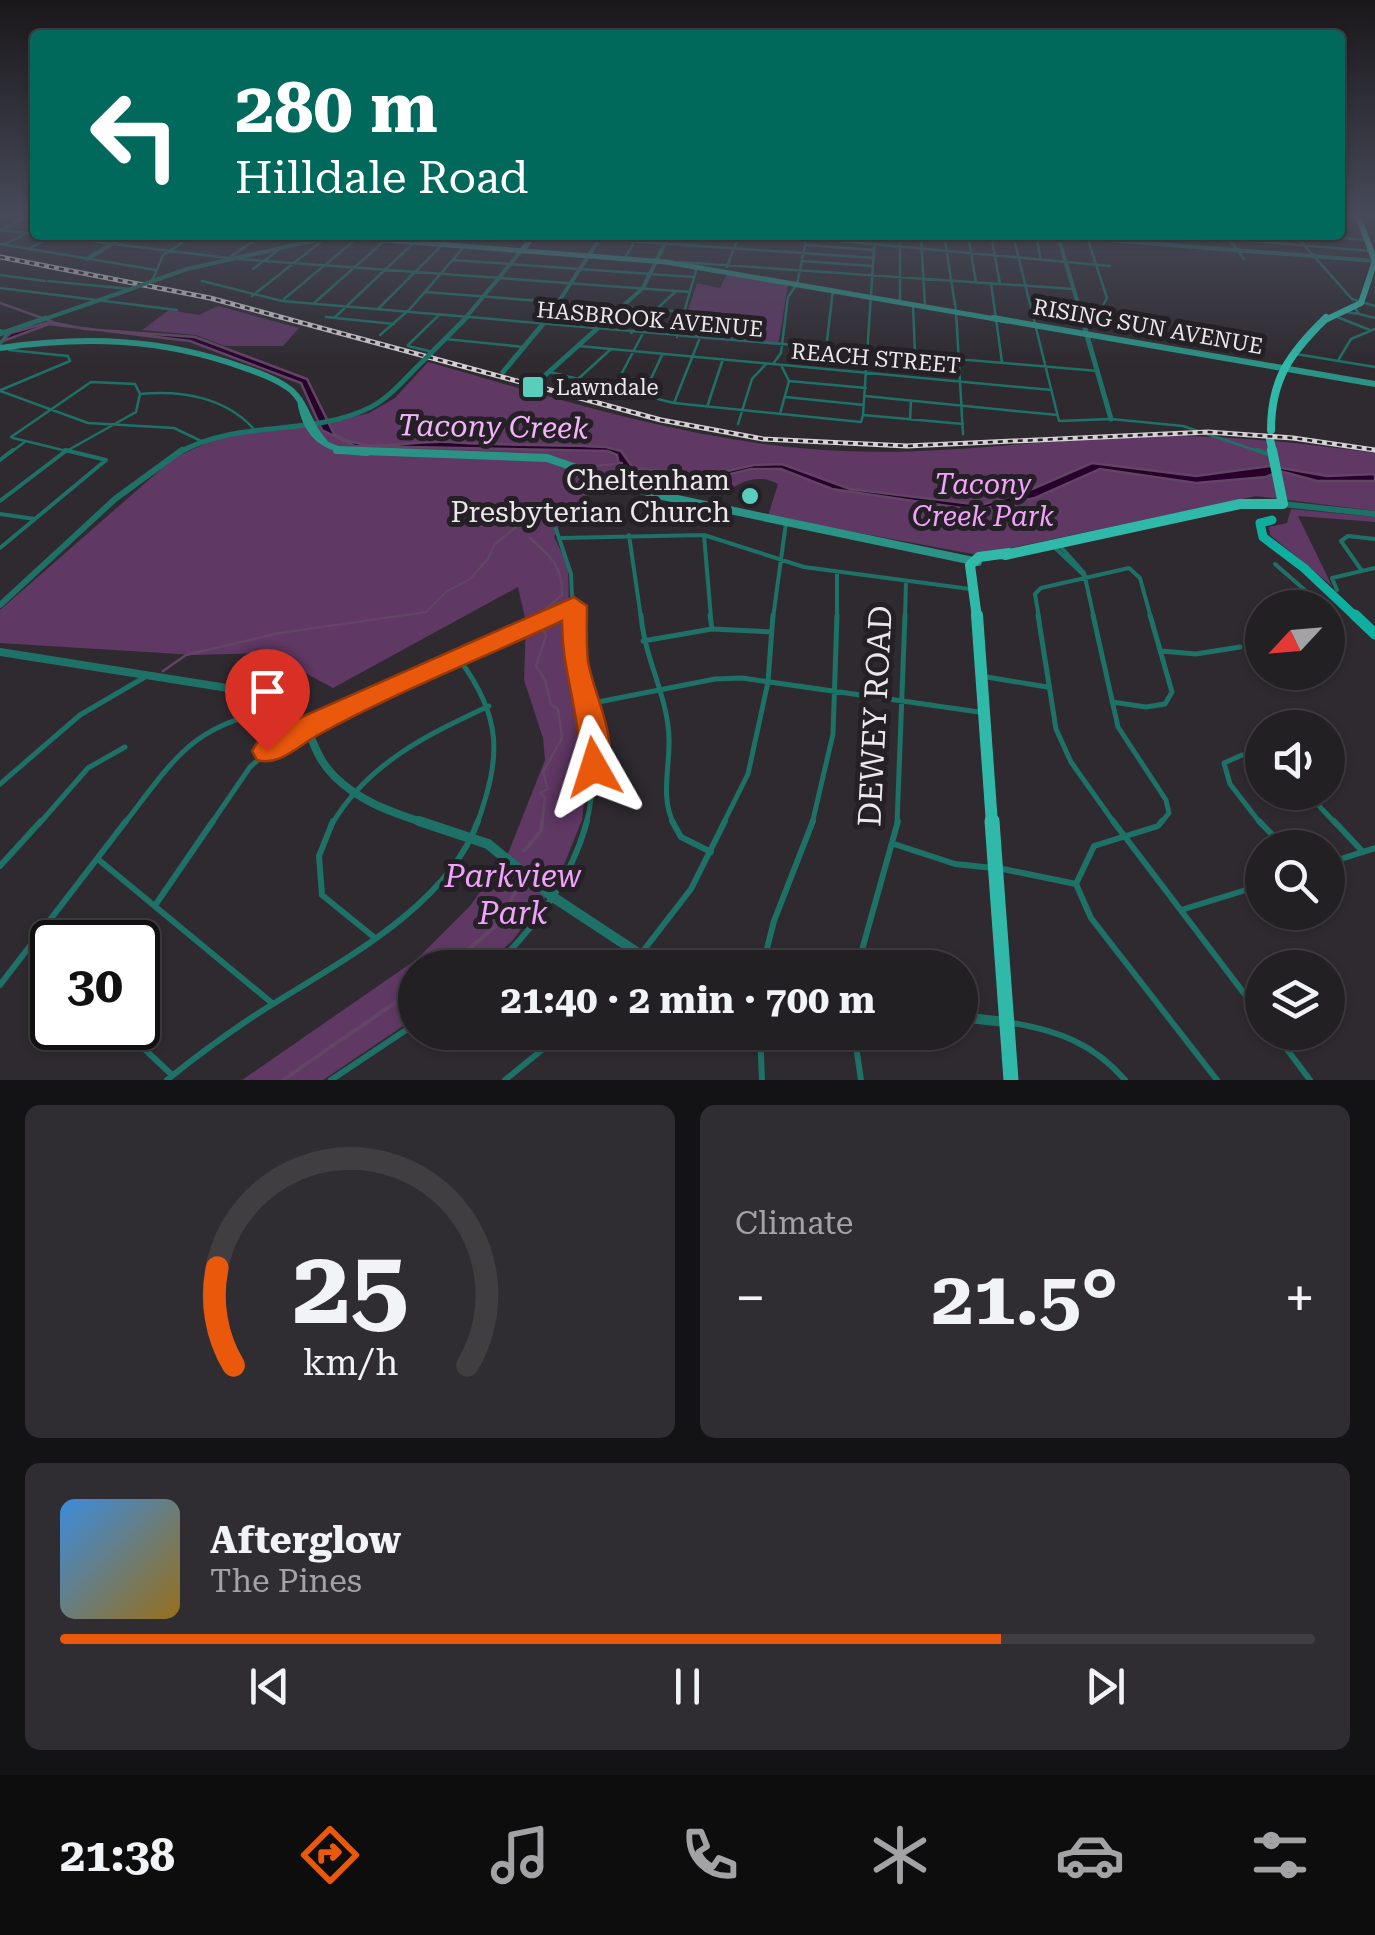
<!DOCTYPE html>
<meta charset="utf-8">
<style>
:root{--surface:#232024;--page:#2f2d31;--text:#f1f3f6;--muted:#a3a3a6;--line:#403e41;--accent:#ea580c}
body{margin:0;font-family:"Roboto Serif",serif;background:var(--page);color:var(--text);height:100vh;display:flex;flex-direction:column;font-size:38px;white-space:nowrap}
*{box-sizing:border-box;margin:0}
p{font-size:32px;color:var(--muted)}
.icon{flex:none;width:55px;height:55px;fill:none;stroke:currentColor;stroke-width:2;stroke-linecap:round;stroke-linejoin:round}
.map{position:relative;height:1080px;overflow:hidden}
.panel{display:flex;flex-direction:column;gap:25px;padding:25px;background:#131214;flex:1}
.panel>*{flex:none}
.guide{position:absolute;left:30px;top:30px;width:1315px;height:210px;border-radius:10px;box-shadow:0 2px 8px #0004,0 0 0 2px var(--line);background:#00695c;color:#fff;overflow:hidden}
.needle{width:65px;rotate:244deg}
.buttons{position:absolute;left:1245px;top:590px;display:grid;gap:20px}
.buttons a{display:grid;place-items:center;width:100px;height:100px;border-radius:50%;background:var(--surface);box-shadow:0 2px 8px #0004,0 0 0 2px var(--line);font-size:50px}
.speed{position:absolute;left:30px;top:920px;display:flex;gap:20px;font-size:50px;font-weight:700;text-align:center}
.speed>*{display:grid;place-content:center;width:130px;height:130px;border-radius:50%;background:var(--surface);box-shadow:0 2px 8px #0004,0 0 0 2px var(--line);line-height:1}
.speed .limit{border:5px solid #111;border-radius:15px;background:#fff;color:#111}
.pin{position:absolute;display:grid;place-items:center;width:85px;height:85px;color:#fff;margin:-102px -42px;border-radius:50% 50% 50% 0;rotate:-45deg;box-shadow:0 0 10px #0007}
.pin .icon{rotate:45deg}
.me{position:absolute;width:110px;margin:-55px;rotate:354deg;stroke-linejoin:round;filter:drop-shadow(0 0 8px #0008)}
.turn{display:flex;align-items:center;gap:35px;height:210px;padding:0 40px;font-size:45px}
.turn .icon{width:130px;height:130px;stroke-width:2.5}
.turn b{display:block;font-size:70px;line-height:85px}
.big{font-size:75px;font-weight:700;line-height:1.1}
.panel .tile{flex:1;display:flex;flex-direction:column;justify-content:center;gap:15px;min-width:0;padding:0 35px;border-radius:15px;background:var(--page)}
.panel .dial{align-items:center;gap:0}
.dial svg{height:260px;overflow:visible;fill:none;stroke:var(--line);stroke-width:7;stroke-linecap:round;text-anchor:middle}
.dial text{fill:var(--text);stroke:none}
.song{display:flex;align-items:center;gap:30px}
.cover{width:120px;height:120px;border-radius:15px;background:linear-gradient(135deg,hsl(210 70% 55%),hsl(40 70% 35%))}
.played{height:10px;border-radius:5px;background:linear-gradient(90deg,var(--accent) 75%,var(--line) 75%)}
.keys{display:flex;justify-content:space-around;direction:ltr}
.heat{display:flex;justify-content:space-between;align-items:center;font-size:55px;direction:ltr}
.panel .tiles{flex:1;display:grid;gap:25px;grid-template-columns:1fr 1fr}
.tile:last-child{grid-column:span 2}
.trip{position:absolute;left:398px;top:950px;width:580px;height:100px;border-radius:50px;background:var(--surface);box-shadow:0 2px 8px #0004,0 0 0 2px var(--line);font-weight:700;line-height:100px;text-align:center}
.dock{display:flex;height:160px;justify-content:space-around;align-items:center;background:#0e0d0e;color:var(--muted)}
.dock .icon{width:70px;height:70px}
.dock .active{color:var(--accent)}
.dock b{font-size:45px;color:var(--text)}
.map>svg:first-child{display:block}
.green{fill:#5f3864}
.water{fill:#27002c;stroke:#624565;stroke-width:2.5}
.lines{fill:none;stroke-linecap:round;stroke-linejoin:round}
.stream-far1{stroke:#624565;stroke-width:2.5}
.stream{stroke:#624565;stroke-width:4}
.minor-far3{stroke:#1e7166;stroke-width:2.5}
.minor-far2{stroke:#1e7166;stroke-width:4}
.minor-far1{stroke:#1e7166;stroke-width:5}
.minor{stroke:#1e7166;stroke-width:6}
.tertiary-far4{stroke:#1e7166;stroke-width:4}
.tertiary-far3{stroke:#1e7166;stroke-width:5}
.tertiary-far2{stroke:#1e7166;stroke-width:6}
.tertiary-far1{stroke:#1e7166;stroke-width:8}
.tertiary{stroke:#1e7166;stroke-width:10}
.secondary-far2{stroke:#2a9385;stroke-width:5}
.secondary-far1{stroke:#2a9385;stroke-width:6}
.secondary{stroke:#2a9385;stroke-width:8}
.primary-far1{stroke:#0eaf9e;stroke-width:9}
.primary{stroke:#0eaf9e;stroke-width:11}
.trunk-far4{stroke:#30b8a8;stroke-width:6}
.trunk-far3{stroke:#30b8a8;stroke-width:8}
.trunk-far2{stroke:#30b8a8;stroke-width:10}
.trunk-far1{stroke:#30b8a8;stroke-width:12}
.trunk{stroke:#30b8a8;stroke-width:15}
.rail-casing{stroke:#d5d1d5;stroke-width:5}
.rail{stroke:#252026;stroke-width:2.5;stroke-dasharray:5;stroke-linecap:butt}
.tertiary-bridge-far1{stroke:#1e7166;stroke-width:4}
.tertiary-bridge{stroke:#1e7166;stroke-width:5}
.route{fill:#ea580c;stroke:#983908;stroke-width:2.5}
.poi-dot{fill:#5acebd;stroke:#252026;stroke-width:4}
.labels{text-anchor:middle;stroke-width:10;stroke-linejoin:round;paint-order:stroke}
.far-street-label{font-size:22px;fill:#ebe7eb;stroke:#252026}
.far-poi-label{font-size:22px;fill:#ebe7eb;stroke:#252026;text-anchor:start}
.poi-label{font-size:28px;fill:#ebe7eb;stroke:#252026;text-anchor:end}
.park-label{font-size:28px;font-style:italic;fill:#f1a3fb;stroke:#252026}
.water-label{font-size:30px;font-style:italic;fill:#f3b4fa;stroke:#252026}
.near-street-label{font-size:32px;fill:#ebe7eb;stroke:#252026}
.near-park-label{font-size:32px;font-style:italic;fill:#f1a3fb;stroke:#252026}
</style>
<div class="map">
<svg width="1375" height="1080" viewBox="0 0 1375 1080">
<rect width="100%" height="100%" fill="#2f2a30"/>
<path class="green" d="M727,274L788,285L778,345L679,337L697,283L720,288Z
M218,306L299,328L283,346H225L196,335L142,330L169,310L199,315Z
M428,362C565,401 700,445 843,451C953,456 1062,436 1170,436C1239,436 1307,444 1375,453V511L1256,496L978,555L768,516L778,484C755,472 739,484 727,491L724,487L698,489L676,496L645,488L583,496L561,522L554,537L568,565L570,653L590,748L582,820L557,882L512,941L484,967L415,968V1018L323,1080H242L417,959L470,906L509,851L545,760L543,738L524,680L526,622L518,587L333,688L268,653L195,655L0,643V610L175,457L221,437L334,422L369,413L395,398Z
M1291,509L1375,517V522L1298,516L1332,586L1270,535L1269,527L1287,523Z"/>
<path class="water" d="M50,322L85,329L195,337L307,379L334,434C369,456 412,439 450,442C500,446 553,444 606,447L621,451L633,468L705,476L754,465L782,464L850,489L981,505L1023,493L1092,463L1196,476L1270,466L1327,476L1375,474V481H1317L1280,471L1266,477L1196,483L1100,469L1035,498L975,510L832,489L781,469H751L702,481L645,474L619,464L617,455L608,451L355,446L322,430L301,383L190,341L49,324L0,342L11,333Z"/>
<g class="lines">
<path class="stream-far1" d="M0,303L53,322
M596,466L622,463
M562,487L579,472
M525,531L521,523L540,510
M530,538C550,556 563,566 562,595L540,614
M163,671L186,655L279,633L426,612L447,591L470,579L488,559L494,545L521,523
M542,824L545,798L540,793L548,789L543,772L562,738L558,709L551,705L545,680L536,666L546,636L542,627"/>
<path class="stream" d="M524,851L541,831L542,821
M446,968L496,926L515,893
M283,1080L415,989"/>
<path class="minor-far3" d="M0,230L228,258
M0,230L32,214
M539,235L874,258
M774,235L1110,266
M900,235V302
M921,235L925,306
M944,235L956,311L963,434
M968,235L976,282
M991,235L1000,284
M1013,235L1059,421L1111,419L1183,426L1264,453
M1036,235L1041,260
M1226,235L1244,259
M1295,235L1352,299L1375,306
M1307,235L1364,240
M1229,239L1369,251
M0,244L156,270
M3,245L35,229
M805,245L874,250
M28,249L55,235
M230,257L262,235
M625,258L638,235
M238,259L690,292
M453,260L694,277
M802,261L872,266
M679,262L1074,289
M727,267L739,235
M253,269L281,248
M0,275L45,281
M48,281L130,289
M152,281L163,255L194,235
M202,281L282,301L1098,371
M991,283L1002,362
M0,288L177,310
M425,292L684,312
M252,296L323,240
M284,299L361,235
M313,304L391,235
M913,305L915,355
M378,309L452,235
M1079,309L1102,307L1107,298L1088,240
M1346,312L1359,314L1355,308
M1359,314L1375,318
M326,317L394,324
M1337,317L1370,330
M334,318L422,235
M0,330L7,333L0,345
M631,333L675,292
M380,335L410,309L463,248
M677,337L697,267
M445,339L524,347
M408,345L440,314
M408,346L433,352
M579,346L1051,390
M826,349L833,290
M9,350L68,356L70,361
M1296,354L1375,367
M1339,359L1351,339L1375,329
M773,364L781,353L788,297L797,284L807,236
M550,372L674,403L861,422L863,415L963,424
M578,379L611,349
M789,381L866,388
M614,388L642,335
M1,390L70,361
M0,391L88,423L174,428L201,441
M643,396L662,355
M865,396L1057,415
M785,397L864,405
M674,403L699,340
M707,407L723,359
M780,414L789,381L782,367
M863,415L875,235
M910,419L911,401
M738,424L752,379L766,364
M11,437L91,382L135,384L140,394C181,390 224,397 253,428
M13,438L75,453
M10,453L26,441
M63,453L136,412L140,394"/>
<path class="minor-far2" d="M65,450L106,460
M1257,450L1271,455
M0,460L13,450
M0,501L67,450
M0,514L35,519
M556,529L571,574L573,618
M629,535L641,618
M704,535L711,618
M561,538L704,535L804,567L970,589
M1053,546L1086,577
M1061,547L1084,573L1094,618
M0,548L106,460
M1275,564L1314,598
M1362,571L1341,541L1348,536L1375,539
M837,572V618
M1337,590L1332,578L1375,568
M548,618L575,605
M773,618L786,523
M905,618L906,581
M1039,618L1035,594L1041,588L1129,568L1140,578L1151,618"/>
<path class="minor-far1" d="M573,615C573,690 607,747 586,824
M641,615C644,657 668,697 669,738C670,767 660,798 674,824
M710,615L712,629
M1038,615L1056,729L1071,762L1115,824
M1093,615L1118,727L1166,800L1169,813L1160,824
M643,641L712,629L772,632
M1161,651L1196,654L1240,647
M459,659C503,718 501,757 477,824
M987,677L1047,687
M1112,702L1146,707L1165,704L1172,692L1150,615
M588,704L715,679L742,678L979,712
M0,784L80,715L145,677
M1306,792L1336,824
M39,824L88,768L125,747
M124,824C178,754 194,722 287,708
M211,824L250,767L275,745L553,615
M332,824C368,763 427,735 489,706
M723,824L748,774L768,682L773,615
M812,824L833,734L837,615
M897,824L905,615
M1261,824L1230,784L1224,763L1242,755L1262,758"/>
<path class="minor" d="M333,821L319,856L322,895L375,938
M672,821L681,837L711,852
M1113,821L1262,1017
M1259,821L1285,848
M1334,821L1363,852
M894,844L955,864L993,868
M99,860L272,1003
M1328,863L1375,848
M0,866L41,821
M1003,869L1076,884
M1076,884L1094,846L1158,826L1162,821
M1076,884L1091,918L1217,1080
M156,904L213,821
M1181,910L1262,885
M34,944L52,961
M493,968C536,926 571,880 587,821
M630,968L691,889L725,821
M762,968L774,921L813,821
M857,968L898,821
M0,985L126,821
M1013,1023C1059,1031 1094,1044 1125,1080
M122,1028L172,1075
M760,1032L762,1080
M854,1032L861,1080
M1274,1032L1310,1080
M167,1080C195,1057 224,1036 254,1016C329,967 446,911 478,821
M331,1080L415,1024
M505,1080L564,1032"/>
<path class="tertiary-far4" d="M1043,235L1375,261
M1058,236L1083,321
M87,259L127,235
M147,283L187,269L335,236
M39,321L134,288
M463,321L522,250
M546,321L602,235
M606,321L643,288L669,235"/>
<path class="tertiary-far3" d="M1082,318L1111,419
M0,334L46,318
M429,355L466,318
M503,372L548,318
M541,379L609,318
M178,453C237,419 310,437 369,408C391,397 406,377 423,361"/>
<path class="tertiary-far2" d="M1283,504L1375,514
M0,605L115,499L182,450"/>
<path class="tertiary-far1" d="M0,652L265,694C322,721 302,744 335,777C362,803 392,812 427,824"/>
<path class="tertiary" d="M419,821L488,844L553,897L641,955L687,968
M960,1017L1005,1022"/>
<path class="secondary-far2" d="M320,235L666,262L1007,321
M522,250L535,235"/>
<path class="secondary-far1" d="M993,318L1375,384
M0,348C85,336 161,338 242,367C259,373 277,379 291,390C307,404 309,426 324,441
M300,400C306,440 329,452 367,453"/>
<path class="secondary" d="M337,450L547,458L653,494L978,562"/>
<path class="primary-far1" d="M1272,520L1260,523L1263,537L1304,568L1357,618"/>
<path class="primary" d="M1355,615L1375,634"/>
<path class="trunk-far4" d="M1323,321L1361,303L1375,261L1357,214"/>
<path class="trunk-far3" d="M1271,430C1271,379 1290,353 1326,318
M1270,439L1273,453"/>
<path class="trunk-far2" d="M1005,555L1240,504H1283L1272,450
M977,618L970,565L979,557L1009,553"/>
<path class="trunk-far1" d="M977,615L992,824"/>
<path class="trunk" d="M992,821L1011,1080"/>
<g class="rail-casing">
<path id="rail" d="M0,257L210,298L661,420L763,439L907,446L1208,432L1293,438L1375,450"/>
</g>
<use href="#rail" class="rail"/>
<path class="tertiary-bridge-far1" d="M134,288L147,283"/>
<path class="tertiary-bridge" d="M423,361L429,355"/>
</g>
<linearGradient id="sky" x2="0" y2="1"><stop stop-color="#1a171a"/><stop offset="0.59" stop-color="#474a59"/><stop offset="1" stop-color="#474a59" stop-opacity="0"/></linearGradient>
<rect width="1375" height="365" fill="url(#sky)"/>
<path class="route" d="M574,597L587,606C587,623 586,643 588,661C593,694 621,742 605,775L594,779L584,775C576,760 580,743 577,727C572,688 562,662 562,621C481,659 396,692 318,735C299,745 279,767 257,760L252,751L257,743L297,719Z"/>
<g class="poi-dot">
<rect x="521" y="375" width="24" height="24" rx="5"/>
<circle cx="750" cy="496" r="10"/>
</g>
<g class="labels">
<g class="far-street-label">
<text transform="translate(650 319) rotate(5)" y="8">HASBROOK AVENUE</text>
<text transform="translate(1148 326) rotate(10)" y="8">RISING SUN AVENUE</text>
<text transform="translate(876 358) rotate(5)" y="8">REACH STREET</text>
</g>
<g class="far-poi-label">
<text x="556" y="395">Lawndale</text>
</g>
<g class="poi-label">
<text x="730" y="490">Cheltenham<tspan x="730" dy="32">Presbyterian Church</tspan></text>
</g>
<g class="park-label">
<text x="983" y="494">Tacony<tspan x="983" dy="32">Creek Park</tspan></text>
</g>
<g class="water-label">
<text transform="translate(493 427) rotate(1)" y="10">Tacony Creek</text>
</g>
<g class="near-street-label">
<text transform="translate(875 716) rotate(-87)" y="11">DEWEY ROAD</text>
</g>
<g class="near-park-label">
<text x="513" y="887">Parkview<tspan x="513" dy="37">Park</tspan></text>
</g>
</g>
</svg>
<div class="buttons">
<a><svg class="needle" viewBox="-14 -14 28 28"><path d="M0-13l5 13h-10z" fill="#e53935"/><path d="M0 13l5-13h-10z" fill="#a3a3a6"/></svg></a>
<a><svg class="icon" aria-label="sound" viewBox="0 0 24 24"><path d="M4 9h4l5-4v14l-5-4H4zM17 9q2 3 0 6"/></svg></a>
<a><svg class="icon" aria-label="search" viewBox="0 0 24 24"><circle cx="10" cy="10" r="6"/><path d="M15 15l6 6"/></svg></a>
<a><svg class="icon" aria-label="layers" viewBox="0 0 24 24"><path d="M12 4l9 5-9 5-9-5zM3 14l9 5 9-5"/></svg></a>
</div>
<div class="speed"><div class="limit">30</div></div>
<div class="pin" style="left:267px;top:751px;background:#d93025"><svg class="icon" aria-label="arrive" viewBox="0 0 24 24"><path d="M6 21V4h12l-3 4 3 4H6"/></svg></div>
<svg class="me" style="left:594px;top:767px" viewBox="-20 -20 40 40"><path d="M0-17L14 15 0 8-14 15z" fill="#ea580c" stroke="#fff" stroke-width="4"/></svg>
<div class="trip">21:40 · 2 min · 700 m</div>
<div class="guide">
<div class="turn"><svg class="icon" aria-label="left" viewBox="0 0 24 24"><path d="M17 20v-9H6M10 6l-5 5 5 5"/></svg><div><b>280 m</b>Hilldale Road</div></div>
</div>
</div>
<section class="panel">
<div class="tiles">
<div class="tile dial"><svg viewBox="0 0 100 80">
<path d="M14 69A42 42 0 1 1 86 69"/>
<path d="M14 69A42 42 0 0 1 9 39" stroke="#ea580c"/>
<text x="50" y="56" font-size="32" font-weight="700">25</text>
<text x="50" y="72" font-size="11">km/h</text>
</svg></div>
<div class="tile"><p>Climate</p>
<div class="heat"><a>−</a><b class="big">21.5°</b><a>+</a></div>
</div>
<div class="tile">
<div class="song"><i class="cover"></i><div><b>Afterglow</b><p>The Pines</p></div></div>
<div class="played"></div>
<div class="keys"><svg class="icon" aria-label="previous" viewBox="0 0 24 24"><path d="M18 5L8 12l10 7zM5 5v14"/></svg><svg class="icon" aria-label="pause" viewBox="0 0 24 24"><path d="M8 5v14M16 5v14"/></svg><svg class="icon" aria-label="next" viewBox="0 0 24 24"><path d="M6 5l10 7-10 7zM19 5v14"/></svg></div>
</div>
</div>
</section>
<nav class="dock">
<b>21:38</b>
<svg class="icon active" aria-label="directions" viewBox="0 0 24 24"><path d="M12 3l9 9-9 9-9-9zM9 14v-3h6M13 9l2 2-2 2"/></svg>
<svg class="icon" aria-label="music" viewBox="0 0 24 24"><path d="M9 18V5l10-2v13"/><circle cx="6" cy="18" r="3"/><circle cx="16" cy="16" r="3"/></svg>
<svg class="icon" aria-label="phone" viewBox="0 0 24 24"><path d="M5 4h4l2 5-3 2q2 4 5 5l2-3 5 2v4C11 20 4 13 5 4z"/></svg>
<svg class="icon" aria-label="climate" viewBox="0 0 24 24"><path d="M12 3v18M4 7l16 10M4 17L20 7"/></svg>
<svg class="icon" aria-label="car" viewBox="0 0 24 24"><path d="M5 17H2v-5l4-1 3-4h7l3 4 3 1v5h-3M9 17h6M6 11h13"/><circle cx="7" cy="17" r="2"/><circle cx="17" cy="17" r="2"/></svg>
<svg class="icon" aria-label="filters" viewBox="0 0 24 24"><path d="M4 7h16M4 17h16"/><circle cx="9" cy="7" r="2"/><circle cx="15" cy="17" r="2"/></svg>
</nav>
